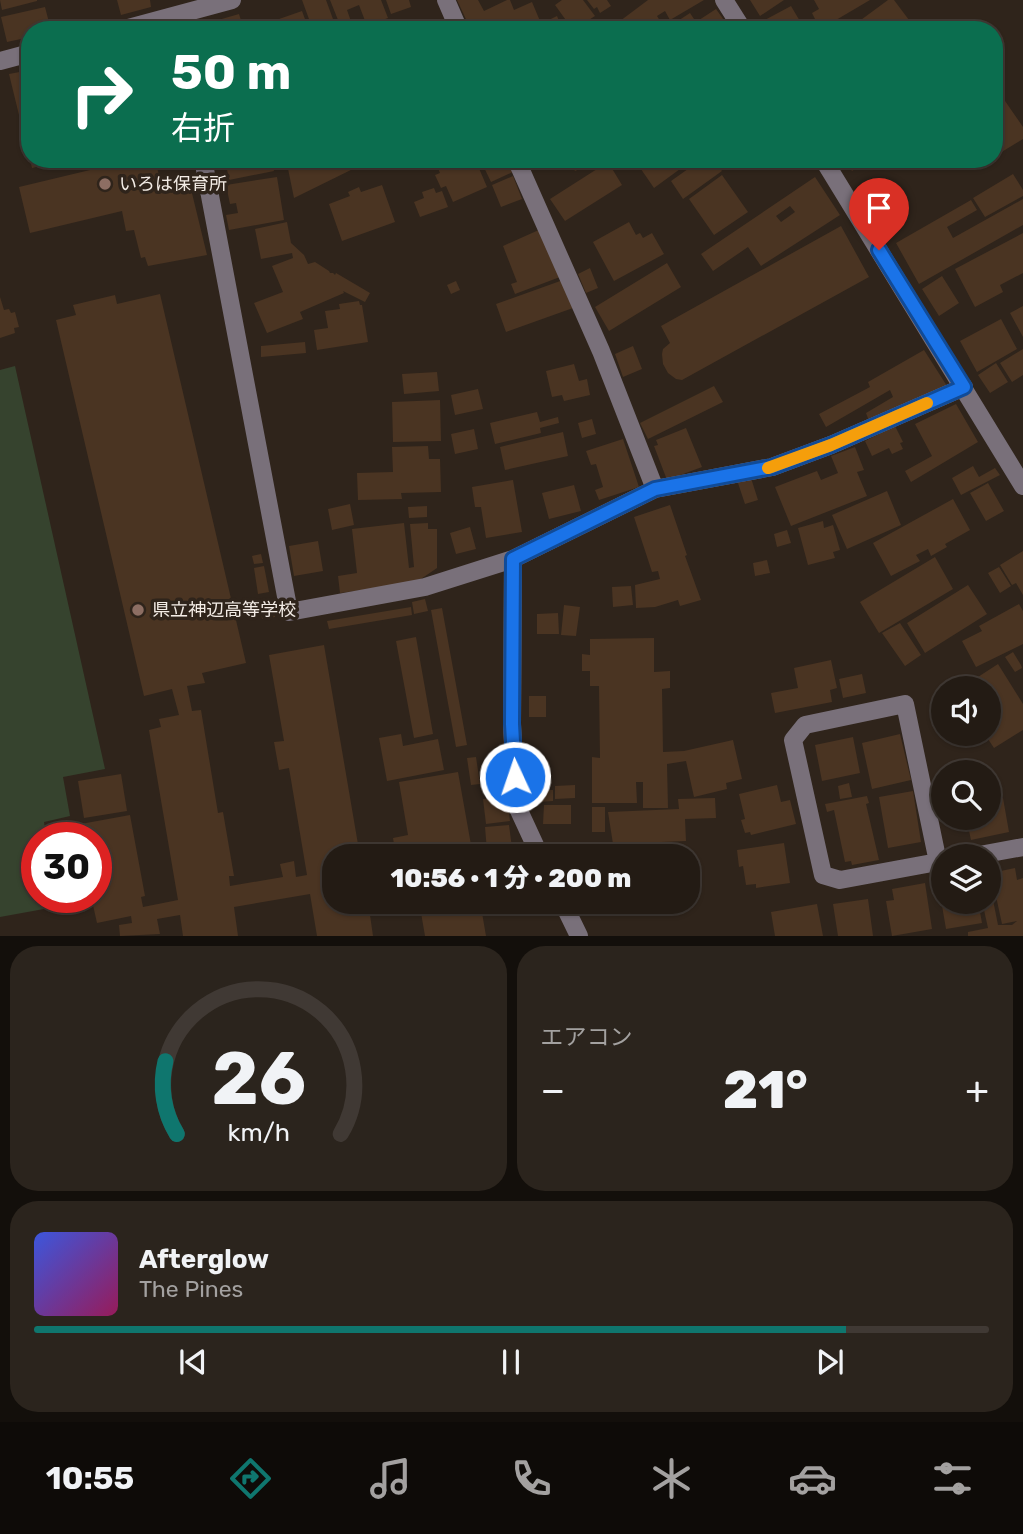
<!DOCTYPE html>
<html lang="ja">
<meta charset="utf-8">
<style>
:root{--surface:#231b14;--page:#2b241d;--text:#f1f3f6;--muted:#a3a1a0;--line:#403934;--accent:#0f766e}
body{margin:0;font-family:Rubik,"Noto Sans JP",sans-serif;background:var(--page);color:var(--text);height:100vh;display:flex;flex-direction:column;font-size:26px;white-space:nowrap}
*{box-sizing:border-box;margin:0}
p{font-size:23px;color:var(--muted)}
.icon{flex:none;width:38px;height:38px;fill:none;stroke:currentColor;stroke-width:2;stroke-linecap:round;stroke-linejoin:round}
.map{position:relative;height:936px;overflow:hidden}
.sheet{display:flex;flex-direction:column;gap:10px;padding:10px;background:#130f0b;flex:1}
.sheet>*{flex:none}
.top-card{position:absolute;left:21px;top:21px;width:982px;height:147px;border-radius:28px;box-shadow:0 2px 5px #0004,0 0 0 2px var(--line);background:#0b6e4f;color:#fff;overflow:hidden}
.fabs{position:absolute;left:931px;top:676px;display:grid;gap:14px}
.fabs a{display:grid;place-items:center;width:70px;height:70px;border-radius:50%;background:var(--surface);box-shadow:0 2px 5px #0004,0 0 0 2px var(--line);font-size:35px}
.speed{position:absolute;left:21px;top:822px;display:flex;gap:14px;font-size:35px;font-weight:700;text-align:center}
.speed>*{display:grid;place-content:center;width:91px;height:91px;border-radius:50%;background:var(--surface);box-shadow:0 2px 5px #0004,0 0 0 2px var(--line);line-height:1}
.speed .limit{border:10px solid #d22;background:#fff;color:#111}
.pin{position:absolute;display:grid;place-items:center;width:60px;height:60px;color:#fff;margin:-72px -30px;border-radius:50% 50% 50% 0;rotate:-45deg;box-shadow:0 0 7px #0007}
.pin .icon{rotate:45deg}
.me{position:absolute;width:77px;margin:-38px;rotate:357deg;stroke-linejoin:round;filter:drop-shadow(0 0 5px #0008)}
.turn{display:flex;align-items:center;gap:24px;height:147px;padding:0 35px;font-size:32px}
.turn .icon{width:91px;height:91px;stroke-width:2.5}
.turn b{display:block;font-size:49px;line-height:60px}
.big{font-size:52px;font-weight:800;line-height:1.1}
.sheet .tile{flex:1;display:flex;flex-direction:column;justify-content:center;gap:10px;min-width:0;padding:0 24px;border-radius:28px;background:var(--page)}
.sheet .dial{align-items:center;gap:0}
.dial svg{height:182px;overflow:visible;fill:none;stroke:var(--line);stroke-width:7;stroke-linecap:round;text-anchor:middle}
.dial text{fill:var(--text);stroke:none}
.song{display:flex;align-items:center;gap:21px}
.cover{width:84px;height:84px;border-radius:10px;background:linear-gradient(135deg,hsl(230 70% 55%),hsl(330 70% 35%))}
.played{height:7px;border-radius:4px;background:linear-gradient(90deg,var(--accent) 85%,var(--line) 85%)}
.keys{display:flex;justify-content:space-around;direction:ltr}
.heat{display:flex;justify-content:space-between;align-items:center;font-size:38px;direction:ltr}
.sheet .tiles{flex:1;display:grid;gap:10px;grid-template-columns:1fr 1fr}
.tile:last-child{grid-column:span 2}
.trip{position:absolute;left:322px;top:844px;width:378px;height:70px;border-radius:28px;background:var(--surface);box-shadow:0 2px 5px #0004,0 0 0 2px var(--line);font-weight:800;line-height:70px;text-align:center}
.menu{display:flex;height:112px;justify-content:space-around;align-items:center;background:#0e0b08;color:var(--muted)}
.menu .icon{width:49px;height:49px}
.menu .on{color:var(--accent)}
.menu b{font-size:32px;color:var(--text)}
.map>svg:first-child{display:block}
.green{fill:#36432e}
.building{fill:#4a3422;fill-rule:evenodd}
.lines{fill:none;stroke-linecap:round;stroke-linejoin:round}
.minor{stroke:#79707a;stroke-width:18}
.route-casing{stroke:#114b97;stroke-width:18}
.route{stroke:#1a73e8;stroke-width:12}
.slow{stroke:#f59e0b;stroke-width:12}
.education-dot{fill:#8d6e63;stroke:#2f241b;stroke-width:2.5}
.labels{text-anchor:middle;stroke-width:7;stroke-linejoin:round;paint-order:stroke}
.poi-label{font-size:18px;fill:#f3ece6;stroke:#2f241b;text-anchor:start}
</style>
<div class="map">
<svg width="1023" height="936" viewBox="0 0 1023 936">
<rect width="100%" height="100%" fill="#2f241b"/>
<path class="green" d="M15,366L105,769L63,777L70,816L44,822L46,838H37V898H54L55,907L0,917V370Z"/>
<path class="building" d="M0,0H37V1L2,10Z
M117,0H150L151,7L121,15Z
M302,0H326L337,30H313Z
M330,0H381L388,18L367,26L359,5L347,10L354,30H342Z
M386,0H409L411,7L391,14Z
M457,0H478L484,11L507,0H510L514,10L532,2L540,21L520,30H471Z
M562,0H583L595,16L573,30L555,5Z
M587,0H607L611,6L600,13L597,7L594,9Z
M648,0H704L670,20L665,11L657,16L662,24L654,30H620L616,24Z
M750,0H784L760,16Z
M814,0H870L836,20L839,25L830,30H765L761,22L791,6L804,28L816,21L812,13L819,9Z
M888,0H894L909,20L895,30H857L854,25Z
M45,7L51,30H30V37L7,42L1,17Z
M716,9L731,30H664L690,13L696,22Z
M302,11L309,30H260L259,26Z
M239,14L244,30H194V27Z
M557,16L563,30H528Z
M30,70V156H29L9,74Z
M994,85L1023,127V139L1000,153L994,142Z
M30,159H67V160L32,168Z
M136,159H155L163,192L190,185L207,255L148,266L145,257L141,258L134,230L126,231L122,211L30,233L19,187Z
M225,159H271L274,171L229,180Z
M286,159H358L361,165L294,198Z
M434,159H475L487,187L453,202L446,186L441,188L435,175L440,173Z
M480,159H510L515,171L491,182Z
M569,159H602L575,171Z
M634,159H690L691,161L654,188Z
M702,159H713L722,171L683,199L671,181Z
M844,159H871L852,171Z
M608,162L622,185L565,221L550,199Z
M1013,174L1023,190V196L985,217L973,198Z
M722,175L748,212L714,235L689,199Z
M513,176L522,199L501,207L492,185Z
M277,177L284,220L229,230L226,215L238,213L236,203L230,204L226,185Z
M815,177L840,215L761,266L748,247L713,271L701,254ZM790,206L795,212L781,222L776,216Z
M382,185L395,222L342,241L329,204L350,196L348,192L359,187L361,192Z
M434,188L436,193L442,191L448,207L420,217L414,202L424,198L422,192Z
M1023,199V225L919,284L896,243L971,200L977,210L947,227L953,238Z
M287,222L291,243L304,255L308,264L315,262L329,271L330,273H333L335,275L336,273L370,293L365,302L343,291L344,293L300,312L303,319L267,333L254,303L283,292L272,266L293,258L292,253L261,259L255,229Z
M629,222L636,235L640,233L643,238L652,233L664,254L614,281L593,242Z
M841,226L869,277L682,380L676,379L668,373L663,364L662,354L663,349L670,343L661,326Z
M541,229L560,277L515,294L511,284L517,282L503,246Z
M1023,233V273L1000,285L1003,292L975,307L955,269Z
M667,263L681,287L609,331L595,307Z
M590,268L598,288L586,293L578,274Z
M942,276L959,303L939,316L922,289Z
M563,280L573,308L506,332L496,304Z
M456,281L460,290L451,294L447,285Z
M160,294L246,663L202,673L205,683L187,686L192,711L201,710L218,813L223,812L234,876H229L230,886L283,877L280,864L294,861L296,877L307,875L289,768L279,770L274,742L284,741L269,655L324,645L360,856H334V901H368L373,936H317L310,894L234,907L238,936H183L180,915L157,919L160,934L120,936L119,925L132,923L131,916L97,923L93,905L73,908L71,898H96V838H61L59,828L130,815L145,896L141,897L143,907L178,900L149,730L161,727L159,719L179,715L172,689L144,696L56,320L76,315L73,305L115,295L117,304Z
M0,297L4,310L9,309L11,313L15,312L19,327L14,328L15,333L0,338Z
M359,301L360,305H362L368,342L317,350L314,330L328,328L325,311L340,309L339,304Z
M1023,306V337L1010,313Z
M1001,319L1017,349L977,372L960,341Z
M305,342L306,353L261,357V346Z
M633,346L642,369L623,377L615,354Z
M1023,349V375L1012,382L1000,363Z
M924,350L947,386L869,421L866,413L893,397L890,390L826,427L819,414L870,387L868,382Z
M996,363L1008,382L990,393L978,375Z
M574,364L579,381L587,379L590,395L564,401L562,395L552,397L546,371Z
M437,372L439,391L404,394L402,374Z
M714,386L723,402L648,439L640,423Z
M478,389L483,409L455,415L451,395Z
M440,400L441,441L393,442L392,402Z
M956,404L978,442L911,482L905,471L932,456L915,424Z
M537,412L540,422L558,417L559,423L540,428L541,433L495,444L490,423Z
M592,419L596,434L582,438L578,423Z
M895,426L903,442L900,443L903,449L892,454L889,448L872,456L865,441Z
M686,428L702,467L667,480L654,446L658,445L656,440Z
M474,429L478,449L455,454L451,434Z
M563,432L568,456L505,470L500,447Z
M623,439L639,487L599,500L595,490L603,487L596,464L591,465L586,451Z
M428,446L429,459H440L441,492L401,493L402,499L358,500L357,473L393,472L392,447Z
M855,447L864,470L857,472L867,496L791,526L775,487L817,471L821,480L838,473L831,456Z
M973,466L979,477L995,468L1000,475L961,495L952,478Z
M751,478L758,500L745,504L738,483Z
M513,480L522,532L486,538L481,507H475L472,487Z
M988,483L1004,511L986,521L970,493Z
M574,485L581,511L549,519L542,493Z
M887,491L901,525L847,549L832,515Z
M953,499L970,530L945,544L947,547L931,556L928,549L916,555L920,561L891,576L873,543Z
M350,504L354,525L332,530L328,509Z
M670,505L687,555L685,556L701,600L680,606L678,600L655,607L636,608L635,585L660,579L658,571L652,572L634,517Z
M427,506V517L409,518L408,507Z
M823,521L824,528L833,525L840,550L833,552L835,558L808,565L798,528Z
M404,523L409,568L414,567L410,524L428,523V529H437V568L415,583L340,593L338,576L357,573L352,529Z
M470,527L476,549L456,554L450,533Z
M787,530L791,543L777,547L774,534Z
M318,541L323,571L294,576L289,546Z
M1023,551V595L1016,583L1012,585L1000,565Z
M261,554L263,563L254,564L252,556Z
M935,557L953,589L879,633L860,602Z
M767,560L770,573L755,576L753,563Z
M264,566L269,592L258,594L254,568Z
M999,567L1011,586L1000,593L988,573Z
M968,585L987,614L925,653L907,623Z
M631,586L633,605L613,607L612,587Z
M425,599L428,611L414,614L412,602Z
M272,601L275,617L262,619L260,603Z
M1019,604L1023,611V644L976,667L962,641L982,631L979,626Z
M564,605L580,607L576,636L561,635Z
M411,607L412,615L329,629L327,621Z
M442,608L467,745L456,747L431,610Z
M558,613L559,634H537V614Z
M900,623L921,655L905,666L882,633Z
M416,637L433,734L414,738L396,641Z
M654,638V672L670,671V688L662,689L663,752L684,751L733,740L742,779L726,783L727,789L694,797L686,761L667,764L668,808H643V782H636L637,803H592V757L600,758L599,686H590V671H582V654L590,655V639Z
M1013,652L1021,665L1022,668L1015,672L1005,657Z
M831,660L837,688L830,690L832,702L775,713L771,693L798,688L794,668Z
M998,664L1023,704V730L994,748L984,733H989V688H961Z
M862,674L866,693L843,698L839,679Z
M529,696H546V717H529Z
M401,734L403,746L438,739L444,770L387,781L379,738Z
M900,734L911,780L872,789L862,743Z
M853,737L860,773L822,781L815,745Z
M476,757L480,784L471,785L467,758Z
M458,772L473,856H396L393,838L408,835L399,782Z
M121,774L127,811L84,818L78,781Z
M529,778H537L535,795H528Z
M849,783L852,797L840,799L838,786Z
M575,785V798L555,799V786Z
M777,785L781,802L790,800L796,824L751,835L750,832L745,833L741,820L745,819L739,794Z
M538,790H553V801L538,802Z
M913,791L921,842L888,848L879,797Z
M867,796L869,803L866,804L879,860L852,865L851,861L845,862L834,810L827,812L825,804Z
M507,797L510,821L486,824L483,799Z
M715,798L716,818L685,819L686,841L613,844L608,812L679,809L678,799Z
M1003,798L1009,832L971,840L966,817H989V801Z
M544,805H571V824H543Z
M592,807H605V832H592Z
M509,825L512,848L487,851L485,827Z
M784,843L790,883L756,888V884L746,885L743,866L739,867L737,850Z
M1015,868L1017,880L1023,878V936H968V932L988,928L982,901H989V880L998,925H1012L1017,921L1002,924L991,873Z
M925,883L932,929L892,936L886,901L894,900L892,889Z
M943,893V901H978L982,923L946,929L940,894Z
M868,899L873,936H838L833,904Z
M419,901H480L486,936H425Z
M817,904L823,936H775L771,912Z"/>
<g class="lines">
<path class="minor" d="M446,0L459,30
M724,0L743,30
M121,30L232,0
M0,61L30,53
M203,159L289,612L425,587L513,559L655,489L772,467L831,445L964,387
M516,159L601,351L655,489
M823,159L1023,486
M513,559L512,724L516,804L540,856
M974,856L1023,847
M938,862L905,704L805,725L793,740L823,875L840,880L943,861
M562,901L579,936"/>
</g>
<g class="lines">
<g class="route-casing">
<path id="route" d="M515,777L512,724L513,559L655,489L772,467L831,445L964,387L879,250"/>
</g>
<use href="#route" class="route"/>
<path class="slow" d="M768,468L831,445L927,403"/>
</g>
<g class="education-dot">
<circle cx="105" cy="184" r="7"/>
<circle cx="138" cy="610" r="7"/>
</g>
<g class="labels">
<g class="poi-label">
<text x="119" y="190">いろは保育所</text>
<text x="152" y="616">県立神辺高等学校</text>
</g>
</g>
</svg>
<div class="fabs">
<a><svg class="icon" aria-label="sound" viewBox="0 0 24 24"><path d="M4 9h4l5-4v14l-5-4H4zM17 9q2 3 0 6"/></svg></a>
<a><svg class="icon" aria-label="search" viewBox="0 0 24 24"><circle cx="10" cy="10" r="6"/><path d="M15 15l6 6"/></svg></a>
<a><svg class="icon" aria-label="layers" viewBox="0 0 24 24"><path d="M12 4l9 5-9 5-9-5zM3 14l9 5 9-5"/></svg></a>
</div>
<div class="speed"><div class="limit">30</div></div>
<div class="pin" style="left:879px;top:250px;background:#d93025"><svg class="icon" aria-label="arrive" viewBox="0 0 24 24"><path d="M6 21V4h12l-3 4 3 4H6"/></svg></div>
<svg class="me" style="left:515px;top:777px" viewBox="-20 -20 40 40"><circle r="17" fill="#1a73e8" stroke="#fff" stroke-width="3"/><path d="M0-11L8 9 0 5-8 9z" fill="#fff"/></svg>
<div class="trip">10:56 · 1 分 · 200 m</div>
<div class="top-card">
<div class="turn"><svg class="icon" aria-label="right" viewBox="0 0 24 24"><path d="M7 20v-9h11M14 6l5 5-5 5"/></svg><div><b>50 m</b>右折</div></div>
</div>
</div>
<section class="sheet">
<div class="tiles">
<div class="tile dial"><svg viewBox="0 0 100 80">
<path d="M14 69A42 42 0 1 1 86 69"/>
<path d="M14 69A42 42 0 0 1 9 37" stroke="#0f766e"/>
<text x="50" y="56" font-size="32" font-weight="700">26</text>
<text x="50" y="72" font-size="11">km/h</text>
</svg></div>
<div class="tile"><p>エアコン</p>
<div class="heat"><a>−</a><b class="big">21°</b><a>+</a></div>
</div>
<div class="tile">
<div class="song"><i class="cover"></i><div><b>Afterglow</b><p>The Pines</p></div></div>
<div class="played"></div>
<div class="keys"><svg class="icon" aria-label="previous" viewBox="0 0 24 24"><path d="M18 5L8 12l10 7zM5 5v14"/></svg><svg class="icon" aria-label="pause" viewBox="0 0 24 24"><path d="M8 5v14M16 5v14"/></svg><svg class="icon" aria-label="next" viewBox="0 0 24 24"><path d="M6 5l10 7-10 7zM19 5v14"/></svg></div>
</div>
</div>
</section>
<nav class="menu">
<b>10:55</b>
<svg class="icon on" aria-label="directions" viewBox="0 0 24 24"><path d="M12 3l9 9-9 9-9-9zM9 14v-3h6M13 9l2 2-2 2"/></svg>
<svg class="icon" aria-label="music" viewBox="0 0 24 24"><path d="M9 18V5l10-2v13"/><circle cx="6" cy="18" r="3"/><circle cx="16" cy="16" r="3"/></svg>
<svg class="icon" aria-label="phone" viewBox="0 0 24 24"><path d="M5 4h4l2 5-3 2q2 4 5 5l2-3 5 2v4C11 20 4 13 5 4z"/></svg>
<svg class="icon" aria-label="climate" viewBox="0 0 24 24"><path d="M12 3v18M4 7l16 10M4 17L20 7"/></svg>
<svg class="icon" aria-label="car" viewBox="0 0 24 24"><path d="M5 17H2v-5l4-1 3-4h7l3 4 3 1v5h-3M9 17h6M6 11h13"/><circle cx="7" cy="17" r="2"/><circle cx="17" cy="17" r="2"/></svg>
<svg class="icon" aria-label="filters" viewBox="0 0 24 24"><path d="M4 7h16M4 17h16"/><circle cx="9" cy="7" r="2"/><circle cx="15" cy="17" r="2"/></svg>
</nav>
